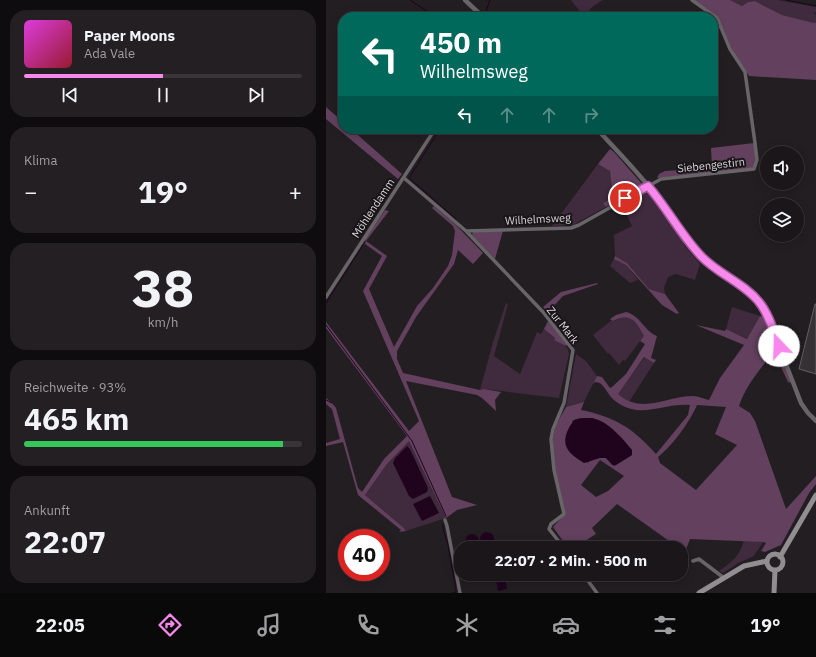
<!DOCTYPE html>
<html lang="de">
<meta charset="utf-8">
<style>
:root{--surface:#1a161a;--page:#231f23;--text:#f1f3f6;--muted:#9f9fa2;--line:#383539;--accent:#f788ec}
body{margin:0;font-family:"IBM Plex Sans",sans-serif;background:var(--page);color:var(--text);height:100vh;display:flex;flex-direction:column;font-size:15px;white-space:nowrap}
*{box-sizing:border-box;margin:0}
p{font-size:13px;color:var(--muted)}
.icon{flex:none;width:22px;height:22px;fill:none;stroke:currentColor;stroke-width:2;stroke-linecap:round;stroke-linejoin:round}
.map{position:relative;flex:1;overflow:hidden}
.sheet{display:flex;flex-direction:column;gap:10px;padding:10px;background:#0e0c0e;width:326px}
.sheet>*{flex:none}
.guide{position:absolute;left:12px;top:12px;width:380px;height:122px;border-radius:16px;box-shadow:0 2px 10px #0003,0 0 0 1px var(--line);background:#00695c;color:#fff;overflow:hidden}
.fabs{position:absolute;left:434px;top:146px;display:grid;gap:8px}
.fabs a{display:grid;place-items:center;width:44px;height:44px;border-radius:50%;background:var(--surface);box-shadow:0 2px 10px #0003,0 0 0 1px var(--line);font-size:20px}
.speed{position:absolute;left:12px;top:529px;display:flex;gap:8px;font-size:20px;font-weight:700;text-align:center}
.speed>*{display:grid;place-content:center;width:52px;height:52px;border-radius:50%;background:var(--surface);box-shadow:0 2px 10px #0003,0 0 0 1px var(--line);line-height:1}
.speed .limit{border:6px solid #d22;background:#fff;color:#111}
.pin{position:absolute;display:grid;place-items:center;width:34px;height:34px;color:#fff;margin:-17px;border:2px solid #fff;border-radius:50%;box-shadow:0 1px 4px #0007}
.me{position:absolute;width:44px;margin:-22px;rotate:339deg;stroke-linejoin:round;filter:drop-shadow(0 0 3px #0008)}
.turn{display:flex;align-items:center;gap:14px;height:84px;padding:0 16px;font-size:18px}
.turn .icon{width:52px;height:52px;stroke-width:2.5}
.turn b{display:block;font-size:28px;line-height:34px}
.lanes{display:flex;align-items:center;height:38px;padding:0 16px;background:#0003;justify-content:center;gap:20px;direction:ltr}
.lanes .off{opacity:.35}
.big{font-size:30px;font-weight:800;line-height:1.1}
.sheet .tile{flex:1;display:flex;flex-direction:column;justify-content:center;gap:6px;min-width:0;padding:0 14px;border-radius:16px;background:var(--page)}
.sheet .dial{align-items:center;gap:0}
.dial b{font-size:52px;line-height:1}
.song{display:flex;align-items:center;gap:12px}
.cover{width:48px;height:48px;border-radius:6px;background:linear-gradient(135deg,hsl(300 70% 55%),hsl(350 70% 35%))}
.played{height:4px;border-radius:2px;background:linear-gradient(90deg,var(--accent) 50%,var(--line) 50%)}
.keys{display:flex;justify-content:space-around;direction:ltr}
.heat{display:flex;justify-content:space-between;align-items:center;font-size:22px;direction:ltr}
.charge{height:6px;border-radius:3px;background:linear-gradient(90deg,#34c759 93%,var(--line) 0)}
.trip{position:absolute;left:128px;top:541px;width:234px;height:40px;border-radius:16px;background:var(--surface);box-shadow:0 2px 10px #0003,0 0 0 1px var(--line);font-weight:800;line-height:40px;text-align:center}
.tab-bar{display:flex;height:64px;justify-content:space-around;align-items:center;background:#0a090a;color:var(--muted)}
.tab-bar .icon{width:28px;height:28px}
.tab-bar .selected{color:var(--accent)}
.tab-bar b{font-size:18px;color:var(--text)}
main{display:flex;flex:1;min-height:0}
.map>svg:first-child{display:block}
.green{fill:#402a3d}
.forest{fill:#62405e;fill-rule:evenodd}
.water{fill:#20041e}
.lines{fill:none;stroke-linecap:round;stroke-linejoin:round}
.stream{stroke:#20041e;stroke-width:1}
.building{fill:#363135;stroke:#645e63}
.minor{stroke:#686568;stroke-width:3.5}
.tertiary{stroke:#686568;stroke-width:4.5}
.secondary{stroke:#918d91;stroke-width:5}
.route-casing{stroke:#a15899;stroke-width:10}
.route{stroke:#f788ec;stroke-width:7}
.labels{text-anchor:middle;stroke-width:4;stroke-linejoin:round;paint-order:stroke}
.street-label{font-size:11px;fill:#d8d5d8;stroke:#191519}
</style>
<main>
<section class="sheet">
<div class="tile">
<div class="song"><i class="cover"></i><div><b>Paper Moons</b><p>Ada Vale</p></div></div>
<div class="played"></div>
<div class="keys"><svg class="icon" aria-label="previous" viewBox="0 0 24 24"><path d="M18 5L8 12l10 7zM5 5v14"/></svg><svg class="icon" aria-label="pause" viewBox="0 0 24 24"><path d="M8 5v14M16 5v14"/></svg><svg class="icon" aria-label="next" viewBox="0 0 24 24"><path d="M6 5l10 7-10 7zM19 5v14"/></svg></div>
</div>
<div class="tile"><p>Klima</p>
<div class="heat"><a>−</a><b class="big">19°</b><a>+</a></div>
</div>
<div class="tile dial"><b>38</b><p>km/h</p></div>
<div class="tile"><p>Reichweite · 93%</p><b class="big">465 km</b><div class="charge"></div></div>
<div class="tile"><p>Ankunft</p><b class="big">22:07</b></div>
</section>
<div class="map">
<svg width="490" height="593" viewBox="0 0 490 593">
<rect width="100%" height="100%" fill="#231e22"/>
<path class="green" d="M245,0H277L266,7L258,17Z
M404,0H452L490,7V13L487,12L490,15V22L488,23L456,15L429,1L422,2L416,6Z
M272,164L284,170L287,198L278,203L280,207L247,225L226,226Z
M321,189L347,224L359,246L374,264L369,280L350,274L342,277L338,288L339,294L323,289L301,263L289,256L288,235L306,226L295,203Z
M288,259L300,265L312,280L304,283L284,266Z
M180,303L182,304L168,356L194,374L211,332L215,334L218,329L229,338L228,340C236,344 242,345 243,354L233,398L158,389L154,390L167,342Z
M406,307L434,316L422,339L400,329Z
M302,317C310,321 314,328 318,336L299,361L297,360L293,365L283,353L282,354L267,335L286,320L288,321L295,318Z
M250,354L260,361L271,376L258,402L240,407Z
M319,357L328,363L303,402L291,394Z
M83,440L120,518L80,531L78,528L39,495L61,464Z
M418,540L437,542L428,556L412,563L397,573L393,571C406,562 414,556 418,540Z"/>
<path class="forest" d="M368,0H404L416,6L422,2L429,1L456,15L488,23L490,22V80L423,76L406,49L392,17Z
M0,107L17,122V129H25L76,174L72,179L0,119Z
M428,143L430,160L427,168L331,178L333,174L339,171L386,168L385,148Z
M284,149L288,152L317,185L280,207L277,203L287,198L284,171L272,164Z
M108,206L129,224L157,253L147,264L132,250L128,264L90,317L71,351V359L77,373L154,390L158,389L175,392L169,400L170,411L156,398L151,395L80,381L126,497L151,505L131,510L120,518L83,441L61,464L39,495L78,528L80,531L73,532L75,530L32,495L17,442L0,446V443L14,439L6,409L0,404V398L6,403L10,408L32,488L36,492L58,459L81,436L0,328V322L83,431L93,421L37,291L56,256L39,244L40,241L38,240L59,210L63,211L40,241L61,256L43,289L68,347L91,306L107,288L122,266L126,255L129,231L127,226L106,208Z
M177,231L169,259L146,235L147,232Z
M289,256L301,263L323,289L339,294L353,313L351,314L336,305L300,265L288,259Z
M271,283L272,284L237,296L222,312L217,307L235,292Z
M300,312C315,316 318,331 331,336L325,358L330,360L328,363L318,357L292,394C316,415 340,396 367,396C372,396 378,399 383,400L394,378L418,345L370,325L399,331L400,329L421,339L434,316L440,318L465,383L462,382L448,352C434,369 420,385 413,406L424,413L429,421L460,509L490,476V484L483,493L455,545L439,552L435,551L440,543L437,542L364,539L359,552L355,548H353L291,504L266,528L270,534L248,548H242L227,527L239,514C234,491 222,455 228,432C230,423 236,415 240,407L258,402L255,410C289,417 307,428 330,454L358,420L362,415L364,405C335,403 314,421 288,400C282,395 280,388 274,383L269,382L267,384L271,376L276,377L284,388L286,387L300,374L319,344L314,341L318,336C310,322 305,312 287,321L284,319L290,315ZM371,405L400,407L389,434L411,445L370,490L334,463L332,457C347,445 363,423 371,405ZM266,418C283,422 294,437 306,450V455L290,465H286L280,458C272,457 267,459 261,463L246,421L250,419ZM274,460L298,476L282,491L270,497L255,485Z
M222,321L241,344L240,346L228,340L229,338L218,329Z"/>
<path class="water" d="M266,418C283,422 295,437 306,450V455L288,466L280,458H274L258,463C245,455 235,448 241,432C248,417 251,418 266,418Z
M81,446L84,449L102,488L101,492L87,499L83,496L67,463L69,458Z
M104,496L113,513L96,521L87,504Z
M154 539a7 7 0 1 1 14 0a7 7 0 1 1-14 0Z
M139 541a7 7 0 1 1 14 0a7 7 0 1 1-14 0Z
M169,574H178L181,589L172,591Z"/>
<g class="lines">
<path class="stream" d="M84,0L110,17
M460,0L490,6
M160,11L164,0
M159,14L160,17
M114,129L83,178L130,219
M0,303L37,245
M0,325L86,441L120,516
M0,400L6,403
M117,524V529L122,545L130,590V592L126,593"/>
</g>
<path class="building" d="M489,304H490V374L473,369Z"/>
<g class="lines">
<path class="minor" d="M78,178L140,231L217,312L247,350L238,403L227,429L225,439L228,470L238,514L225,524L223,529L238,548
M140,231L245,228L253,225L335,179L428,169L431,160L429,143L419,72L404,49L391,18L366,0
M0,297L109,129
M119,520L121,526L134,593
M367,561L373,559L398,578
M257,574L271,593"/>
<path class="tertiary" d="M139,0L157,17
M271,129C291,151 313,173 331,197C347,217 359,240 377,258C396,278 423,287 439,310L475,403L482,413L490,421"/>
<path class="secondary" d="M441 562a8 8 0 1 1 16 0a8 8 0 1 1-16 0Z
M454,557L490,495
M373,593L418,566L441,561
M448,593L449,570"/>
</g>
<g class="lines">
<g class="route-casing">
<path id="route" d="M299,198L322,186C341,208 355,235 375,256C392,274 418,283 433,302C443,314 448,332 453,346"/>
</g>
<use href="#route" class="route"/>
</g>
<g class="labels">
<g class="street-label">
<text transform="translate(385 165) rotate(-6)" y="4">Siebengestirn</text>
<text transform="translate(47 208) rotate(-57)" y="4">Möhlendamm</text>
<text transform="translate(212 219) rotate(-3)" y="4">Wilhelmsweg</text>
<text transform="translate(237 325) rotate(52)" y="4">Zur Mark</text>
</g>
</g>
</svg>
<div class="fabs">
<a><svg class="icon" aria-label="sound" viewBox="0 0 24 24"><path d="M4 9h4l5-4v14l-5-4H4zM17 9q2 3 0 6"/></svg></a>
<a><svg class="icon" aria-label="layers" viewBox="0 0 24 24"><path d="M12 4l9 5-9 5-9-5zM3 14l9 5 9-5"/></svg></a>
</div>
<div class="speed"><div class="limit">40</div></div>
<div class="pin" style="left:299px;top:198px;background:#d93025"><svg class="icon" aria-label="arrive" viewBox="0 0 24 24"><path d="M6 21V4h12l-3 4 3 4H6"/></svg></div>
<svg class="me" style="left:453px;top:346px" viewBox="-20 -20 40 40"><circle r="19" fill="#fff"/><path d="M0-13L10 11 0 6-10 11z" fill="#f788ec"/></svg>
<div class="trip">22:07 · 2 Min. · 500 m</div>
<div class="guide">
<div class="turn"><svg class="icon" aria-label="left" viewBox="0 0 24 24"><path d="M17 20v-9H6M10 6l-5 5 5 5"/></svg><div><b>450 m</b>Wilhelmsweg</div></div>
<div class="lanes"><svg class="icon" aria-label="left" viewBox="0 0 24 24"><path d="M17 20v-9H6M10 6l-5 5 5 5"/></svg><svg class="icon off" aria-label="ahead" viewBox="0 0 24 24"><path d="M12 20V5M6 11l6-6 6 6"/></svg><svg class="icon off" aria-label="ahead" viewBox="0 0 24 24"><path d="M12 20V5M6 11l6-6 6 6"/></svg><svg class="icon off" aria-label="right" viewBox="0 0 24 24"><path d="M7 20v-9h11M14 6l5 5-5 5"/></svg></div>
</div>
</div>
</main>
<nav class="tab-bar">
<b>22:05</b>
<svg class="icon selected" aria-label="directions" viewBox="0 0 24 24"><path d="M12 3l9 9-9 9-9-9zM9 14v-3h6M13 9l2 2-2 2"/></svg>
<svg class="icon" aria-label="music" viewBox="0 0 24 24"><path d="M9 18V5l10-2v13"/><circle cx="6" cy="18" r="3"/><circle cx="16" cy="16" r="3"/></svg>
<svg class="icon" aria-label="phone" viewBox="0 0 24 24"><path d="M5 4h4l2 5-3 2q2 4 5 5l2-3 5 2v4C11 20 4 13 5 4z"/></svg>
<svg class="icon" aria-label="climate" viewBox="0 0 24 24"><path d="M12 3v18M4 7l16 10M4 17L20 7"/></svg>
<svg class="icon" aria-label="car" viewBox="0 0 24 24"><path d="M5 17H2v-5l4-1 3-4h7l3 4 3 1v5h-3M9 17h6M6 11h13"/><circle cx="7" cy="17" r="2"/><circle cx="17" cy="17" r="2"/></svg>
<svg class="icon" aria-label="filters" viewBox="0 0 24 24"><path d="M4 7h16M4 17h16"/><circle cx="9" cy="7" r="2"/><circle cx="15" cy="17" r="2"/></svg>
<b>19°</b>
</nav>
